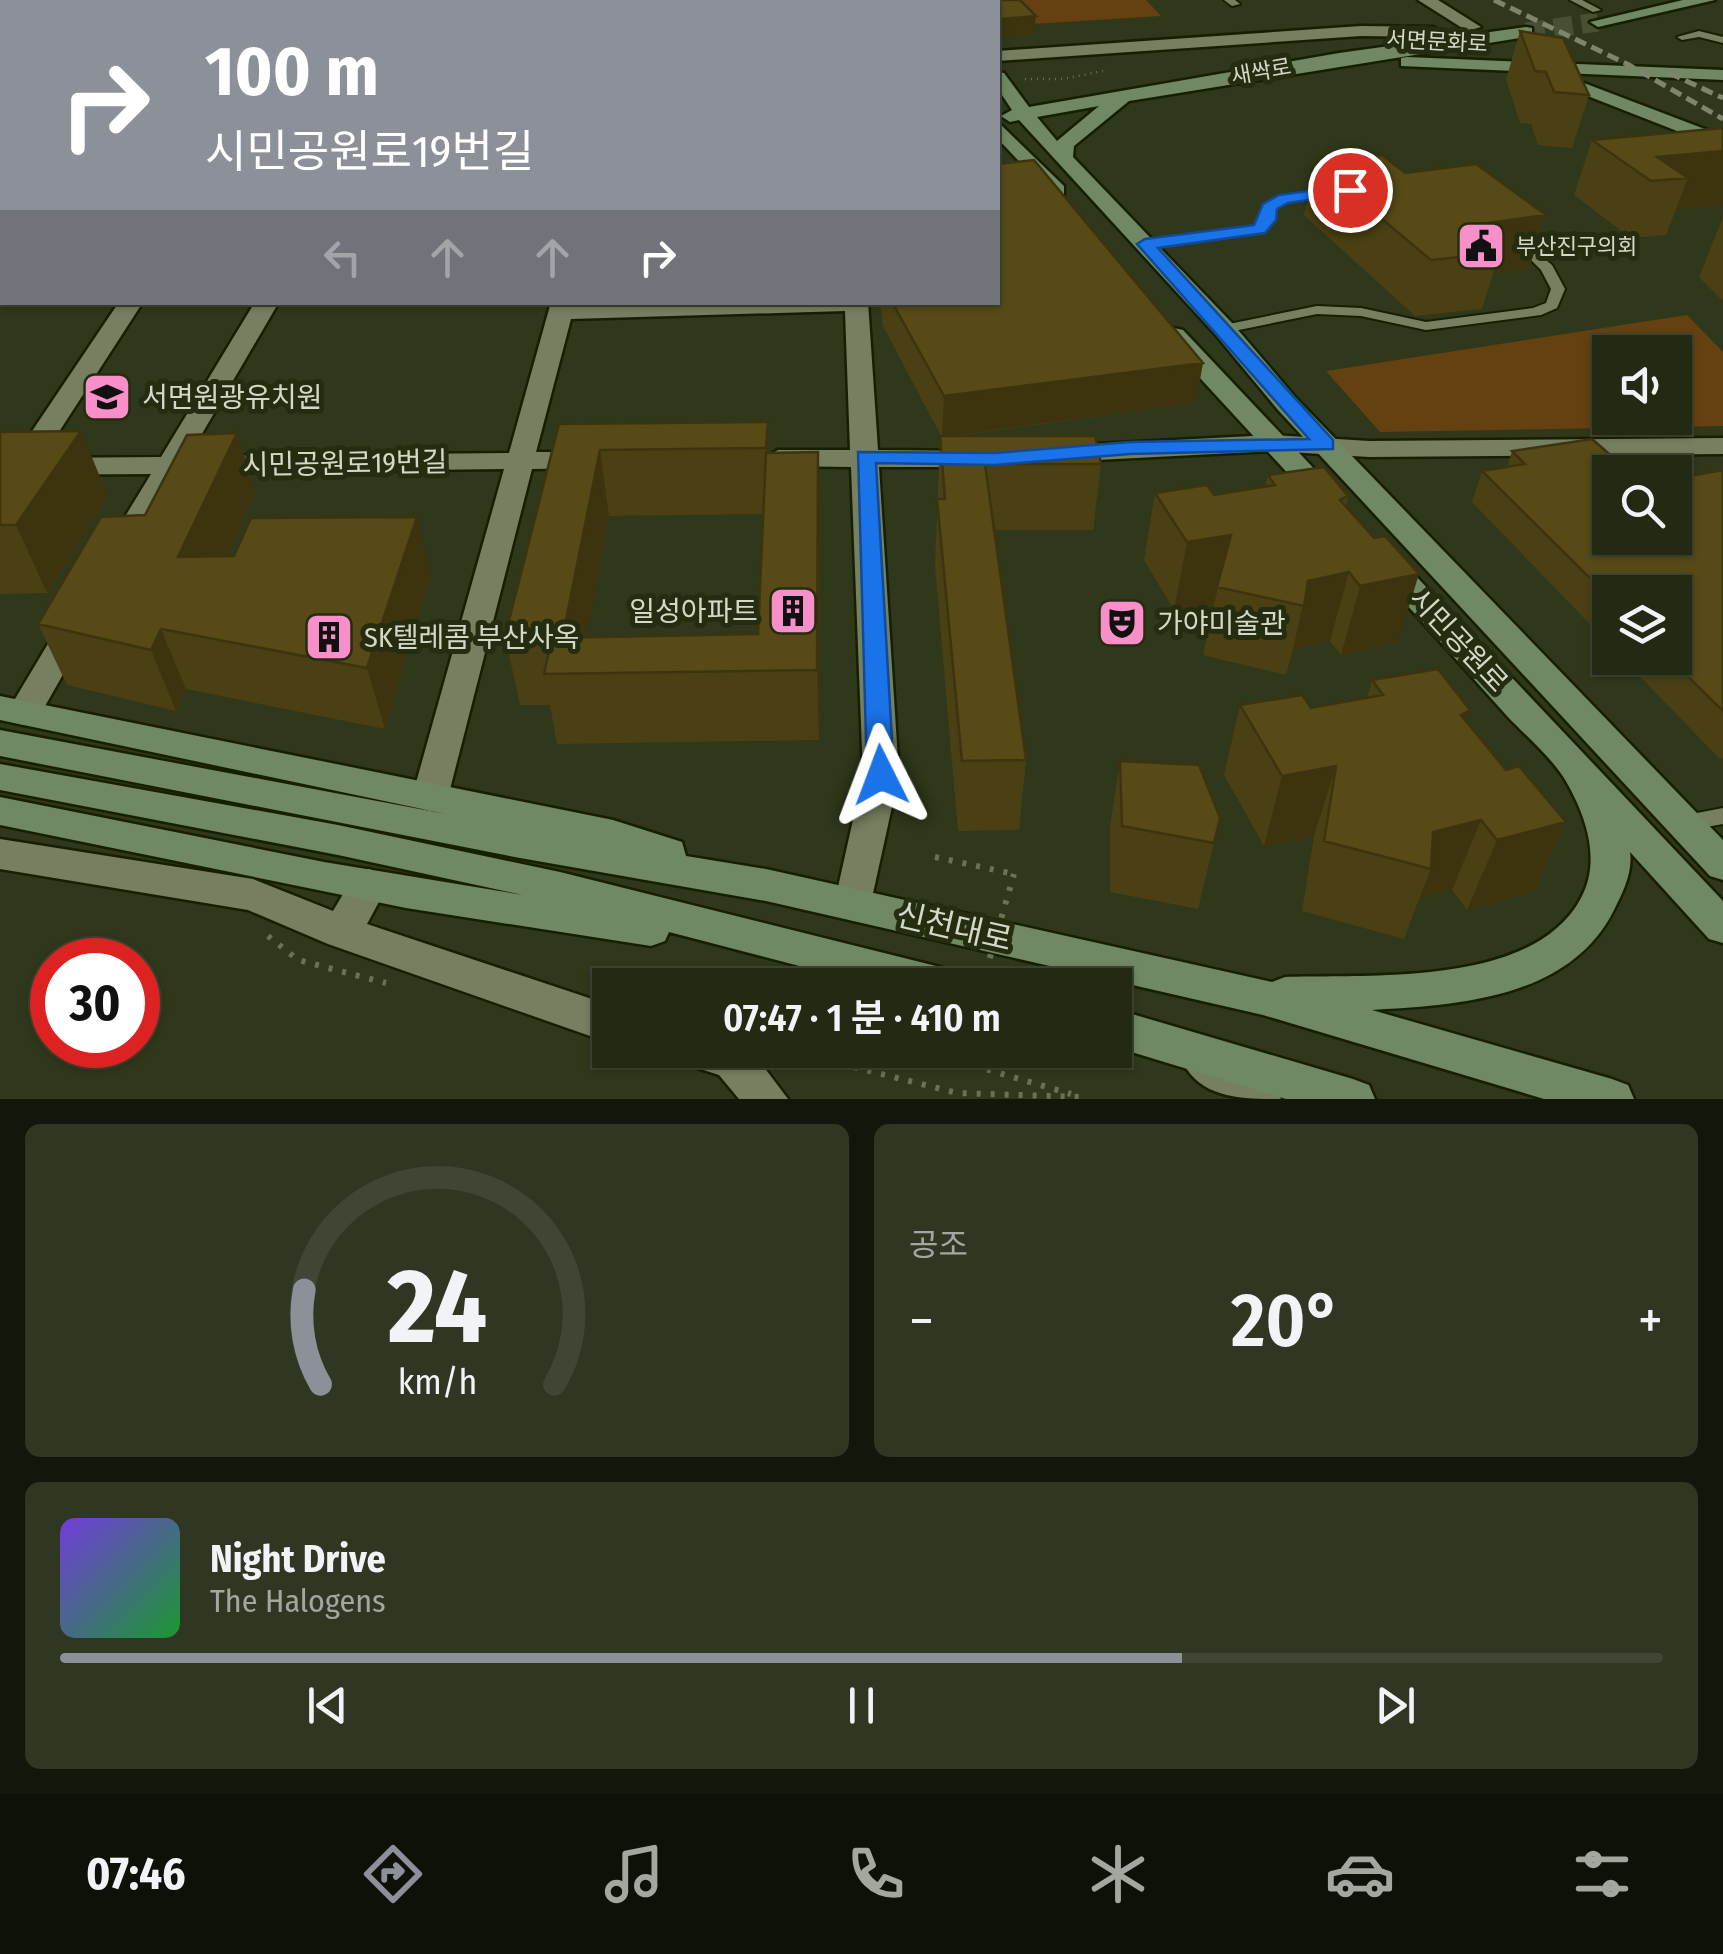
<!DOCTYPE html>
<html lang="ko">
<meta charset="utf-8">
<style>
:root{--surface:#232a14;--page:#2f3622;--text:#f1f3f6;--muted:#a3a7a0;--line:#404634;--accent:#8c9099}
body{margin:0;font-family:"Fira Sans Condensed","Noto Sans KR",sans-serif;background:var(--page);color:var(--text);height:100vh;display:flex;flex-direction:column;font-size:38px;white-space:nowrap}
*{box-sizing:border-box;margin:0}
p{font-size:32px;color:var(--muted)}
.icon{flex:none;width:55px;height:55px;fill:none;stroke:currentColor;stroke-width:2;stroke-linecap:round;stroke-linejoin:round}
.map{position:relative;height:1099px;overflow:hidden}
.side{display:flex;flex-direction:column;gap:25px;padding:25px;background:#13170b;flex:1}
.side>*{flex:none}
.hud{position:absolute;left:0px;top:0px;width:1000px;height:305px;box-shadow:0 2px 8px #0004,0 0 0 2px var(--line);background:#8c9099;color:#fff;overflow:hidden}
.fabs{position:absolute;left:1592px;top:335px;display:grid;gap:20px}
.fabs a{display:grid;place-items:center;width:100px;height:100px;border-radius:0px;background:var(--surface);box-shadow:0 2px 8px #0004,0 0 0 2px var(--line);font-size:50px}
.speed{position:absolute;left:30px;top:938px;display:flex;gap:20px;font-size:50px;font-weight:700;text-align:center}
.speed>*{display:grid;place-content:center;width:130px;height:130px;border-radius:50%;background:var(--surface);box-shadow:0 2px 8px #0004,0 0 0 2px var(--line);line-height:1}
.speed .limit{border:15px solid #d22;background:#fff;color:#111}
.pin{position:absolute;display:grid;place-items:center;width:85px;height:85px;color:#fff;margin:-42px;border:5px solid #fff;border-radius:50%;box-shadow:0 2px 10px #0007}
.me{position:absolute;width:110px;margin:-55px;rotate:357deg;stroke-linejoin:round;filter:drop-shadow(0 0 8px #0008)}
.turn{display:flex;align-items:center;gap:35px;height:210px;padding:0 40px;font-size:45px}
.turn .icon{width:130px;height:130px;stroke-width:2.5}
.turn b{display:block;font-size:70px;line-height:85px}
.lanes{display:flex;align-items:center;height:95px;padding:0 40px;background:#0003;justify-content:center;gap:50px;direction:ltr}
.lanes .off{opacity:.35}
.big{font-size:75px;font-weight:600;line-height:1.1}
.side .card{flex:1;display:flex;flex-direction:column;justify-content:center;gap:15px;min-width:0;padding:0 35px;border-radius:15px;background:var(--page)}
.side .dial{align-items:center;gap:0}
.dial svg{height:260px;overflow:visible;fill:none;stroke:var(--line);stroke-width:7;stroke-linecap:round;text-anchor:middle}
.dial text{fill:var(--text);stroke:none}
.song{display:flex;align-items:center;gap:30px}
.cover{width:120px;height:120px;border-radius:15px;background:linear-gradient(135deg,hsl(260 70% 55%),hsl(130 70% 35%))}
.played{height:10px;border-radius:5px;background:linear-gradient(90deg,var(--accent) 70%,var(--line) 70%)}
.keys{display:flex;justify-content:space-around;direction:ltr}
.heat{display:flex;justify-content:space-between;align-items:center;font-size:55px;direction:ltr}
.side .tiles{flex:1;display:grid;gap:25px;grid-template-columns:1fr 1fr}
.card:last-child{grid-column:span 2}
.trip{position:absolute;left:592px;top:968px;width:540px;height:100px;border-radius:0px;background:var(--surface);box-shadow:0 2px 8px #0004,0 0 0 2px var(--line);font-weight:600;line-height:100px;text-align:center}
.dock{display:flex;height:160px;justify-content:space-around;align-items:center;background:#0e1108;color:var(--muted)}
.dock .icon{width:70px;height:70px}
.dock .current{color:var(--accent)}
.dock b{font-size:45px;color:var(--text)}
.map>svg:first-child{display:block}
.green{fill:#654111;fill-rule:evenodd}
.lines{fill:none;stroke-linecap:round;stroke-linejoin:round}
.secondary-tunnel{stroke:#485034;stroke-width:19;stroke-dasharray:19 9;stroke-linecap:butt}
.lane-casing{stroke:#171f03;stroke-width:4}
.street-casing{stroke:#171f03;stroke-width:5}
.secondary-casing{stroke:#171f03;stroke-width:5}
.path-far1{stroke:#697157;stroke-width:2.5;stroke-dasharray:1 5;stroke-linecap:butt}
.path{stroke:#697157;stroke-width:6;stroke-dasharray:4 10;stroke-linecap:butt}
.lane{fill:#768060;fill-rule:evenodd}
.street{fill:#768060;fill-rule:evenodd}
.secondary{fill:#708863;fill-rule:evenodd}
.rail{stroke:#7e856d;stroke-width:5;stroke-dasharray:12 6;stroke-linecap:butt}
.path-bridge{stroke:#697157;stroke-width:6;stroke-dasharray:4 10;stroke-linecap:butt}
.wall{fill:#4b4013;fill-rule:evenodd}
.shaded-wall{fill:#3d340f}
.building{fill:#574a16;stroke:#3d340f;stroke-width:2.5}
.route{fill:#1a73e8;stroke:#114b97;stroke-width:2.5}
.labels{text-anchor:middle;stroke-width:10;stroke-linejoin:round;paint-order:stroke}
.far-street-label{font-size:22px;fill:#d3d9c8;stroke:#252d10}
.far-poi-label{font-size:22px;fill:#d3d9c8;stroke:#252d10;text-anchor:start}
.poi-label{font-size:28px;fill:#d3d9c8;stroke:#252d10;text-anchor:start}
.street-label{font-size:28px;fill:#d3d9c8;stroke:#252d10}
.near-street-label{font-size:32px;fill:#d3d9c8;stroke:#252d10}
</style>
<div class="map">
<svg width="1723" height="1099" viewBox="0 0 1723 1099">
<rect width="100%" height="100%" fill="#2f381a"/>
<path class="green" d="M0,0H857L858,2H2L0,122Z
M1011,0H1146L1161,16L1032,24Z
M1687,315L1723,352V426L1380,432L1326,371ZM1610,352H1675V418H1610Z"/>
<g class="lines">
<path class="secondary-tunnel" d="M1526,32L1598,22"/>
<g class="lane-casing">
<path id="lane" d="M1224,0H1235L1240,4L1232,6Z
M1570,0H1582L1601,10L1593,12Z
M1699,31L1723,37V43L1699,37L1682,40L1677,37Z
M1327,189L1331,190V196L1287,202L1275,209L1273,220L1264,232L1145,248L1139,244L1145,240L1255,226L1261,219L1265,204L1284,195Z
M1518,237L1552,265L1565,289L1557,308L1541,315L1426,330L1361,316L1317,314L1224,333L1217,329L1224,325L1317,306L1361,308L1426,322L1533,308L1546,303L1551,289L1541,270L1512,241Z
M1723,808V824L1684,831L1676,829L1673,823L1676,817Z"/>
</g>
<g class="street-casing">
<path id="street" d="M1418,0H1438L1481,27L1467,31Z
M1361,26L1434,27L1442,32L1434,37L1361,36L998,61V51Z
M119,302H143L42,458L161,457L255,302H279L189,456L509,453L551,302H868L878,450L977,451L991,459L977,467H879L899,775L868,916L854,921L840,916L834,905L863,775L851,467L778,466L764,458L778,450H850L845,311L571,319L536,452H587L601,460L587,468L532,469L448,797L443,807L430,811L417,807L412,797L504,469L179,473L130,558H108L104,551L151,474L0,475V459L14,458Z
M1273,435L1369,441L1723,438V454L1369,457L1273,451L1058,462L1044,454L1058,446Z
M75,614L86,617L91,625L36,722L24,725L12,722L7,713L12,704L64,617Z
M0,839L253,879L333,911L355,874L369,869L383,874L388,885L367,924L610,1005V1043L328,944L248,910L0,869Z
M1205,1044L1275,1085L1281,1099C1243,1099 1202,1099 1183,1063L1190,1049Z
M679,1050H751L788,1099H739L719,1075L685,1064Z"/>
</g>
<g class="secondary-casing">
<path id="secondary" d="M874,0H891L892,2H876Z
M927,0H944L945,2H929Z
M1683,0H1715L1598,27L1590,22Z
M1526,27L1532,28V36L1129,101L1074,146L1073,157L1233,324L1296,398L1723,840V880L1710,876L1278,410L1215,334L1019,120L1010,122L1001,116L1012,110L998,89V72L1004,73L1029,107L1339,53ZM1099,106L1057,141L1037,117Z
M1407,57L1723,70V80L1401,66V58Z
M1563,75L1723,136V149L1557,84L1554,80Z
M998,122L1064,186V194H1050L998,139Z
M0,141H2V153H0Z
M0,264H2V278H0Z
M1174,328L1183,330L1337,493L1341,499L1337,505H1317L1165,340L1162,335Z
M1385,552L1396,555L1723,901V943L1709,939L1630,852C1633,872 1623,892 1614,910C1570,998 1461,1005 1372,1010L1612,1079L1628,1085L1634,1099H1544L1263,1015L766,901L520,858L0,756V730L446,814L0,720V696L613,820L682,842L686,856L766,869L1272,982L1285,977C1371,974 1534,987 1581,898C1602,859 1585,813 1564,778C1550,756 1525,735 1507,716C1463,667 1419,618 1374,569L1370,562Z
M0,764L338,825L560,872L940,967L955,972L961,985H872L669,932L665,941L651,946L406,908L0,825V797L324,862L523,895L338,855L0,790Z
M1115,1009L1353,1079L1369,1085L1375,1099H1286L1115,1047Z"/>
</g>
<path class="path-far1" d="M125,0H222
M590,0L602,2
M84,2L91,0
M280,2L291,0
M1025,79H1063L1103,71"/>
<path class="path" d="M935,857L1014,874
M268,936L298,960L386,983
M786,1050L957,1093L1082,1097
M920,1050L1071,1094
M960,1061L963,1050"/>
<use href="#lane" class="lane"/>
<use href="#street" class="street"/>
<use href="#secondary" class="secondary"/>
<path class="rail" d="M1494,0L1629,65L1723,119
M1669,73L1723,98"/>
<path class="path-bridge" d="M982,985L1014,874"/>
</g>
<path class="wall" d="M962,0H1020L1034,34L1000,37L998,35V2H964Z
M1520,31L1589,95L1572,148L1538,145L1531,124L1520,123L1506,80Z
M1723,128V205L1676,209L1666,235L1631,238L1574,195L1592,140Z
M1315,163L1405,173L1546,215L1529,269L1493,274L1482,309L1415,316L1304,215Z
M1723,217V301L1699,277Z
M304,302H375L305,305Z
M880,302H998L1196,403L953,436L1101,464L1093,530H994L1026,760L1019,830L958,831L935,566L940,436H941L883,326Z
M768,422L769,453L820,518L819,740L557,744L550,705H520L505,636L559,424ZM764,514L758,634L587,637L609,516Z
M0,432L108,496L47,593L0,594Z
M1512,451L1630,472L1691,476L1723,470V758L1720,759L1622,658H1675L1610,592V645L1472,502L1482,471L1507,467Z
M1268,475L1348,496L1346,506L1398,642L1341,655L1330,641L1293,649L1286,675L1203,655L1214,604L1174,610L1144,560L1155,493L1214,495L1265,487Z
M256,490L227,556L431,576L385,729L186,689L176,711L67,685L38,624L145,515Z
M1372,680L1466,722L1506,770L1566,822L1534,892L1467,910L1452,890L1419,899L1404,939L1302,911L1314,836L1264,846L1224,775L1240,705L1311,708L1367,698Z
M1120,761L1220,818L1198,909L1110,892V827Z"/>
<path class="shaded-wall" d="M1036,16L1034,34L1000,37L1001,19Z
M1723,151V205L1676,209L1688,178L1657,157Z
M1546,215L1529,269L1493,274L1499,253L1464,226Z
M1203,363L1196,403L942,437L944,396Z
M768,422L771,487L770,514L766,448Z
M81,431L108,496L47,593L16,525Z
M237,433L256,490L200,617L178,557Z
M600,450L609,516L581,674H570L563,635Z
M818,452L820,518L819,740L817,670Z
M417,517L431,576L385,729L367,668Z
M1231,535L1214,604L1174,610L1187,542Z
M1349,572L1330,641L1293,649L1308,581Z
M1419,574L1398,642L1341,655L1360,586Z
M161,629L186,689L176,711L151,650Z
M1470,710L1444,780L1461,715Z
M1336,766L1314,836L1264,846L1282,776Z
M1481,820L1452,890L1419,899L1431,869L1433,832Z
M1566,822L1534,892L1467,910L1497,840Z"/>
<path class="building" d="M0,0H34L39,1L2,2V16L0,17Z
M978,0H1020L1036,16L1001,19L998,17V2H980Z
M1520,31L1563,38L1589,95L1554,92L1546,72L1535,71Z
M1723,128V151L1657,157L1688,178L1651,181L1592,140Z
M1382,155L1405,173L1476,164L1546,215L1464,226L1499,253L1431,260L1315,163Z
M1034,160L1203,363L944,396L892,302H998V164Z
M768,422L766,448L600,450L563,635L505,636L559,424Z
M81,431L16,525H0V432Z
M237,433L178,557L234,556L251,518L417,517L367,668L161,629L151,650L38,624L101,517L145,515L187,435Z
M940,436H1095L1101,464H985L1026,760L962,761L937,499H945Z
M1592,439L1630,472H1610V538H1675V472H1633L1679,465L1691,476L1723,470V711L1669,658H1675V592H1610V598L1482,471L1525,464L1512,451Z
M818,452L817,670L544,674L552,638L758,634L766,453Z
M1324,467L1348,496L1340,500L1374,538L1385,536L1419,574L1360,586L1349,572L1308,581L1304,606L1217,587L1231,535L1187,542L1155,493L1207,485L1214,495L1275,485L1268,475Z
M1438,669L1470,710L1461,715L1506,770L1519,766L1566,822L1497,840L1481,820L1433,832L1431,869L1324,841L1336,766L1282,776L1240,705L1302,695L1311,708L1383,695L1372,680Z
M1120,761L1199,765L1220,818L1214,843L1122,826Z"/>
<path class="route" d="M1350,185L1356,187V193L1288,203L1277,209L1276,220L1265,233L1158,248L1333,440V449L1130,454L995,465L876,463L894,775L881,785L871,782L867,775L858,452L995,453L1130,442L1309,439L1137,244L1145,239L1254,225L1263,204L1279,195Z"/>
<defs>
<g id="civic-square" transform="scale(2.5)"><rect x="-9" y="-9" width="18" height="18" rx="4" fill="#f98fc8" stroke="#252d10"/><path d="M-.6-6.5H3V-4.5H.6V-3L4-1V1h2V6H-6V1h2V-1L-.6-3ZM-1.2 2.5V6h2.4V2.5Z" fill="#111"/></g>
<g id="school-square" transform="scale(2.5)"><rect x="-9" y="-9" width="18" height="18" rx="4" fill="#f98fc8" stroke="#252d10"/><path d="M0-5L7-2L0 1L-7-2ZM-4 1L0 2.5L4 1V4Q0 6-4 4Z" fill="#111"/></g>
<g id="building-square" transform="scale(2.5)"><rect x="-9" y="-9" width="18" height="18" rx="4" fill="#f98fc8" stroke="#252d10"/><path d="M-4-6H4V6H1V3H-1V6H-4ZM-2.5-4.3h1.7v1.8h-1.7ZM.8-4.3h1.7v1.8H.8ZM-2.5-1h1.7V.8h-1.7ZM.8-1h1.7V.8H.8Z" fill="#111"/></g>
<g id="theatre-square" transform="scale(2.5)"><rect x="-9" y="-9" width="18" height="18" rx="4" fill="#f98fc8" stroke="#252d10"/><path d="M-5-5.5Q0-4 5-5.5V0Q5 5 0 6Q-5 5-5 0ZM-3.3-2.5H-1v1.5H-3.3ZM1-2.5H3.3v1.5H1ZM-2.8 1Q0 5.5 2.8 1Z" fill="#111"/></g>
</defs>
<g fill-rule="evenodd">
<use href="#civic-square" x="1481" y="246"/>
<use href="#school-square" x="107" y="397"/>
<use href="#building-square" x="793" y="611"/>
<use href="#theatre-square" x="1122" y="623"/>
<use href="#building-square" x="329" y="637"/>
</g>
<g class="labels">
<g class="far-street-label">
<text transform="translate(1437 41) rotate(3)" y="8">서면문화로</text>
<text transform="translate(1261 71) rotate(-10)" y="8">새싹로</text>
</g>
<g class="far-poi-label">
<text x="1516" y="254">부산진구의회</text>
</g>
<g class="poi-label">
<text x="142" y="407">서면원광유치원</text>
<text x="758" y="621" text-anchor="end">일성아파트</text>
<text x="1157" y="633">가야미술관</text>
<text x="364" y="647">SK텔레콤 부산사옥</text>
</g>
<g class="street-label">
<text transform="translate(345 463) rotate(-1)" y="10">시민공원로19번길</text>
<text transform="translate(1459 640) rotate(47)" y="10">시민공원로</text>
</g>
<g class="near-street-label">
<text transform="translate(954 927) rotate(13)" y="11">신천대로</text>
</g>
</g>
</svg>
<div class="fabs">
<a><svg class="icon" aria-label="sound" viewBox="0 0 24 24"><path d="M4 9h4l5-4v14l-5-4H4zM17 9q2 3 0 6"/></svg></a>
<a><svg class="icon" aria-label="search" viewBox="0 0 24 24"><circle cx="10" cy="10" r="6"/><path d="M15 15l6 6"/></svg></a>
<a><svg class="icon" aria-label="layers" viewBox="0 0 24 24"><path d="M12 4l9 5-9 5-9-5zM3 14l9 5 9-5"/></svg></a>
</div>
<div class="speed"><div class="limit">30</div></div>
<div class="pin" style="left:1350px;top:190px;background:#d93025"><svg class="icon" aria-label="arrive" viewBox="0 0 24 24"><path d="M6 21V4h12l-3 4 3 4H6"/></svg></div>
<svg class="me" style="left:881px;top:775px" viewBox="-20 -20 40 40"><path d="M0-17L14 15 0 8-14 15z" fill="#1a73e8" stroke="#fff" stroke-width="4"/></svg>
<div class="trip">07:47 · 1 분 · 410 m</div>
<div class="hud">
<div class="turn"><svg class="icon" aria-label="right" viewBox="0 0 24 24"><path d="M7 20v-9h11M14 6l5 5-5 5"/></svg><div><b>100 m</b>시민공원로19번길</div></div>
<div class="lanes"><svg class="icon off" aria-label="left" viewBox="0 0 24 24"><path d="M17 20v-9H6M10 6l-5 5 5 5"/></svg><svg class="icon off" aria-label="ahead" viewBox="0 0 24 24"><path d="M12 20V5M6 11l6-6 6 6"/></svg><svg class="icon off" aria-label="ahead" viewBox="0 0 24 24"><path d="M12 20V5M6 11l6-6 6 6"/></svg><svg class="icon" aria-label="right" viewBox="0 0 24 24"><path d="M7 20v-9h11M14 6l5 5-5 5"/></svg></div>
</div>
</div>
<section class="side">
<div class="tiles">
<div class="card dial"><svg viewBox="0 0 100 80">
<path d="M14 69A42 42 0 1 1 86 69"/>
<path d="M14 69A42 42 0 0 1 9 40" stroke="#8c9099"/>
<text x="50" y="56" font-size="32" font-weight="700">24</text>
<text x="50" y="72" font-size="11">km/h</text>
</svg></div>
<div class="card"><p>공조</p>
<div class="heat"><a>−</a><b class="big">20°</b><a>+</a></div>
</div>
<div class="card">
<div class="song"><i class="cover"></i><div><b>Night Drive</b><p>The Halogens</p></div></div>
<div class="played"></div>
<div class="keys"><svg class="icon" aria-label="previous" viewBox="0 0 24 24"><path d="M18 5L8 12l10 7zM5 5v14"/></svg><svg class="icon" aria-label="pause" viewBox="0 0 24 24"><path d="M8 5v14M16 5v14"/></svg><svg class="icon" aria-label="next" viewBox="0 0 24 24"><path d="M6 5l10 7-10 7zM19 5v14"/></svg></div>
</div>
</div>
</section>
<nav class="dock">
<b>07:46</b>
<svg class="icon current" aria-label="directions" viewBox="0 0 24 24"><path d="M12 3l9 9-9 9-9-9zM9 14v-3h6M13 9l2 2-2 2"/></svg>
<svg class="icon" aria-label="music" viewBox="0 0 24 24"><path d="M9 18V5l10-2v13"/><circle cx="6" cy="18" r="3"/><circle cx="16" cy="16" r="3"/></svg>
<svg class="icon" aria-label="phone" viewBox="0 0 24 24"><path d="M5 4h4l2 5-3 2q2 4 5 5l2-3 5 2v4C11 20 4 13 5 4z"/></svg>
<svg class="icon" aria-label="climate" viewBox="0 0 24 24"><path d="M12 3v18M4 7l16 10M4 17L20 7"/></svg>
<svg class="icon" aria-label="car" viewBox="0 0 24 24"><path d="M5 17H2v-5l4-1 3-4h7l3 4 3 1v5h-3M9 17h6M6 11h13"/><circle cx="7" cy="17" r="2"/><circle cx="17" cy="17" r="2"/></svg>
<svg class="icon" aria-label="filters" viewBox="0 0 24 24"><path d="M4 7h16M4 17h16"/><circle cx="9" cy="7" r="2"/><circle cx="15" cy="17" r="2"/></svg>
</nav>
